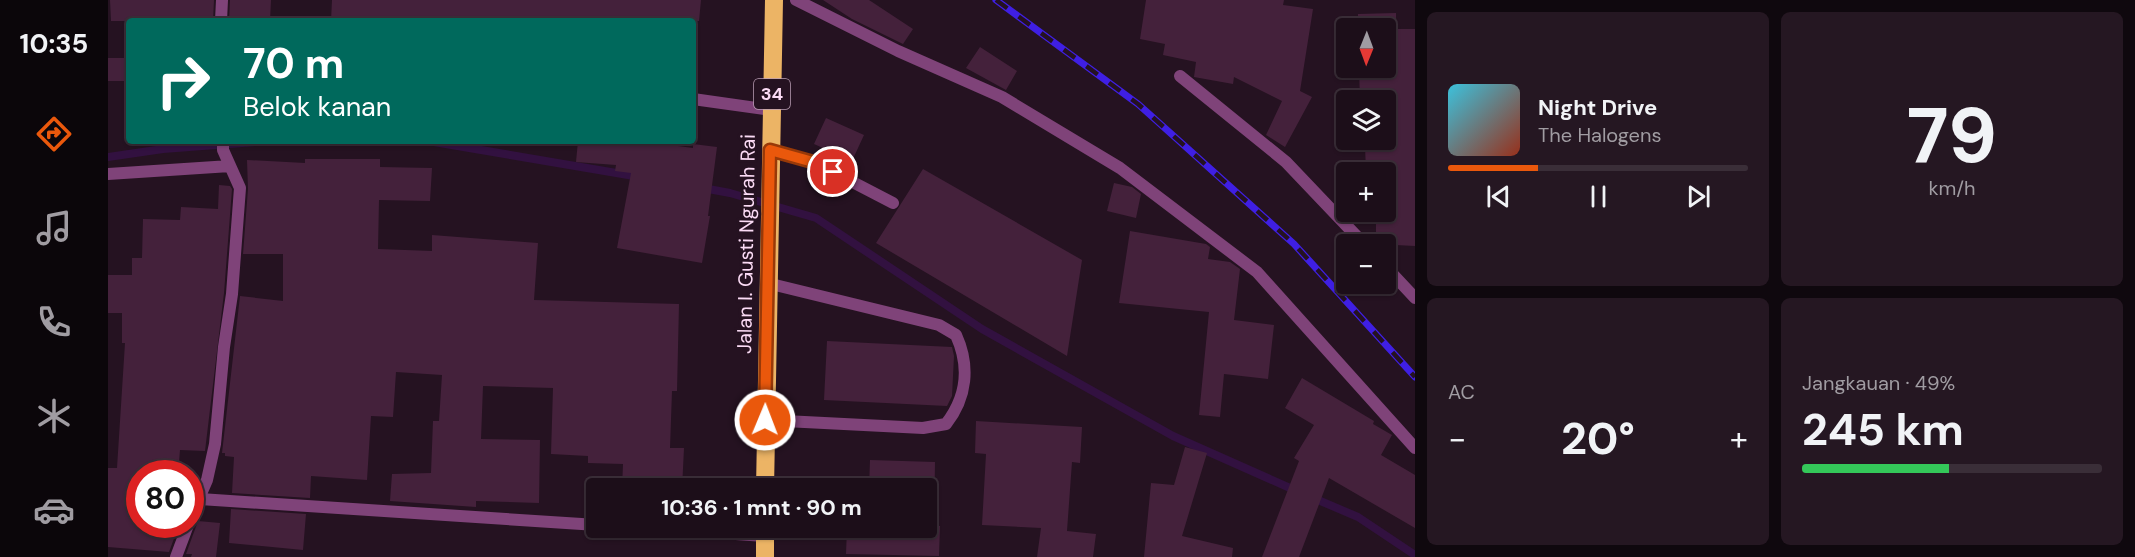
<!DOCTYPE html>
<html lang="id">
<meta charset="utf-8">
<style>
:root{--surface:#1c0e19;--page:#251722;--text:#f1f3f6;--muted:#a09ca2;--line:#3a2e38;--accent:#ea580c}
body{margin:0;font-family:"DM Sans",sans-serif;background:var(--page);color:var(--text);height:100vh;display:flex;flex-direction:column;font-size:22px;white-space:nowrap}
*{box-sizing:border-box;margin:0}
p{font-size:20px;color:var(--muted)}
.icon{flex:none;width:33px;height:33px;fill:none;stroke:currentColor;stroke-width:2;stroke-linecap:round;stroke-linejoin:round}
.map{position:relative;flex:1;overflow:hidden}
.panel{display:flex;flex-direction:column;gap:12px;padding:12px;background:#0f080e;width:720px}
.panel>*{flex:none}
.top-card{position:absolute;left:18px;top:18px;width:570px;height:126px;border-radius:6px;box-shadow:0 2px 4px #0004,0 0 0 2px var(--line);background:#00695c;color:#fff;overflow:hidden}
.needle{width:39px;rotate:181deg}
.controls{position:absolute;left:1228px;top:18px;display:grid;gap:12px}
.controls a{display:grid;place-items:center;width:60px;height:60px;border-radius:6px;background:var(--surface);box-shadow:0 2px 4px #0004,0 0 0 2px var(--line);font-size:30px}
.speed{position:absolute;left:18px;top:460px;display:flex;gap:12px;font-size:30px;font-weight:700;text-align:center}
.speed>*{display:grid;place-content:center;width:78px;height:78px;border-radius:50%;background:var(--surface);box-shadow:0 2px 4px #0004,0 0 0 2px var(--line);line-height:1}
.speed .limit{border:9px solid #d22;background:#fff;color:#111}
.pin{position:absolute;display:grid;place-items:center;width:51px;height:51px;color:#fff;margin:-26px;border:3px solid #fff;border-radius:50%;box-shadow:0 2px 6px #0007}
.me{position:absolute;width:66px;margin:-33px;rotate:1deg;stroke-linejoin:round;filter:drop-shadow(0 0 4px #0008)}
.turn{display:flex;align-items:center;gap:21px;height:126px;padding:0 18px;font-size:27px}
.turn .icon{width:78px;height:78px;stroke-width:2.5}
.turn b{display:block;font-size:42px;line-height:51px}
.big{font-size:45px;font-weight:700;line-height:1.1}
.panel .tile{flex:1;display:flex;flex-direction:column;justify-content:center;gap:9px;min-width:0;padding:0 21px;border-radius:9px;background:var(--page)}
.panel .dial{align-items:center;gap:0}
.dial b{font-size:78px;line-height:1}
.song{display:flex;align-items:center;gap:18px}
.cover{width:72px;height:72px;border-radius:9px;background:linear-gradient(135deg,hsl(190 70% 55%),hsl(10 70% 35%))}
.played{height:6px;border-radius:3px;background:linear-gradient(90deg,var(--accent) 30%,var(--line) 30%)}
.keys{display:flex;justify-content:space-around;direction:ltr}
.heat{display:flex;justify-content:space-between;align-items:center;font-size:33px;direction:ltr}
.charge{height:9px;border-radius:4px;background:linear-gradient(90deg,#34c759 49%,var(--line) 0)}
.panel .tiles{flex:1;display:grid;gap:12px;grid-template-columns:repeat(2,1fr)}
.trip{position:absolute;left:478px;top:478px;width:351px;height:60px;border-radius:6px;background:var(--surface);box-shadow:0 2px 4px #0004,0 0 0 2px var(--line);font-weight:700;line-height:60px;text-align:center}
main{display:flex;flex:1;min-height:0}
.tab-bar{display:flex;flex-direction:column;width:108px;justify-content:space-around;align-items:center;background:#0b060a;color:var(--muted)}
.tab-bar .icon{width:42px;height:42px}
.tab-bar .active{color:var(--accent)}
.tab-bar b{font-size:27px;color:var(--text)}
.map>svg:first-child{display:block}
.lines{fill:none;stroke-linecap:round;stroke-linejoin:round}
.stream{stroke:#321140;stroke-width:8}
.building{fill:#44213b}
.lane{stroke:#7f4379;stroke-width:12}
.street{stroke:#7f4379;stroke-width:12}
.highway{stroke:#ecb465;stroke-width:18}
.rail-casing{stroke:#3f1fe3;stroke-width:7}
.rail{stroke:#251221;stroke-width:4.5;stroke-dasharray:14;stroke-linecap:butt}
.route-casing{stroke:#983908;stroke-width:15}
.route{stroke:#ea580c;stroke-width:10}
.labels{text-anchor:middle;stroke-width:6;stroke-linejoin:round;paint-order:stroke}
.shield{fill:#251221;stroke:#bb9fb5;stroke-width:1.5}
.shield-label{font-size:18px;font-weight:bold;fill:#fbdbf5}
.street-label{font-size:20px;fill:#fbdbf5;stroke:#251221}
</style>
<main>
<nav class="tab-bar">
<b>10:35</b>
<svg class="icon active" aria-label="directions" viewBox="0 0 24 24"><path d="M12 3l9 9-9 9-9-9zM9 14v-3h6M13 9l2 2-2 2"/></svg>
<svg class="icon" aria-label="music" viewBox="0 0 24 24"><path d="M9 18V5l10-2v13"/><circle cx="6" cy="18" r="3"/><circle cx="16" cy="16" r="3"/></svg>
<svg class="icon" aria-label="phone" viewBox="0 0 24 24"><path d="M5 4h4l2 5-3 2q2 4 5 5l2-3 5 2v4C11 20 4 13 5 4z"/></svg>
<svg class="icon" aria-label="climate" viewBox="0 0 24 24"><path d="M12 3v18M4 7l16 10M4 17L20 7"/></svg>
<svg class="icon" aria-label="car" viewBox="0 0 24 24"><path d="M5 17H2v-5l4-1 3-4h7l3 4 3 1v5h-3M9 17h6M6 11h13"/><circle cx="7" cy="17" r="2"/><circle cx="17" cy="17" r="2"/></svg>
</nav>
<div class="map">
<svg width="1307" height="557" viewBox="0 0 1307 557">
<rect width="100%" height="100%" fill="#251221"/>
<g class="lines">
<path class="stream" d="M320,141L532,177
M0,157L55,149L160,141
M595,188L622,193L708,218L874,329L1065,436L1191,492
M1203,497L1250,517L1307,555"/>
</g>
<path class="building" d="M2,0H106L105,21H3Z
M122,0H163L162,21H121Z
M224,0H593L591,21H223Z
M715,0H761L805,29L795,44L744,19Z
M1038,0H1176L1175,5L1205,9L1192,91L1204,97L1177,147L1158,135L1174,101L1126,77L1125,84L1086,77L1088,62L1055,55L1057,44L1032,39Z
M1288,13V29H1307V246L1268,244V223H1260L1259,212H1278V172H1258L1257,146H1263V140H1278V100H1252L1251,68H1278V28H1250V14Z
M872,47L909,71L898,90L858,68Z
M0,58H21V81H0Z
M718,118L756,135L744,161L706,144Z
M470,141H533L585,148V144L609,147L600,216H602L594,263L509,248L523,173L507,171L508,165L468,162Z
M197,159H272V167L324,168L322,201L271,200L270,249L324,251V235L430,243L426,300L571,304L569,391H564L562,448H576L574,489H514L515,464L480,463V456L443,454L445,388L375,386L373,439L432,440L431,503L368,501V507L282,501L284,474L323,473L325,421H331L334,375L288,372L285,417L263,416L259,480L203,476L202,498L124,493L126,457L117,456V453H114L132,296L175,301V254H135L140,189L139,160L197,163Z
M815,169L974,260L959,356L768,243Z
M1006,183L1024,187L1033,194L1028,218L999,211Z
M111,185L122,186L124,189L116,293L97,451L72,450L70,474H32V525H71L61,552L0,547V468H9L17,343H14V313H0V275H24V258H34L35,219L72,220L73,207L110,209Z
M1022,231L1098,244L1102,247L1100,259L1122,262L1132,269L1126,320L1166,325L1160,379L1116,374L1112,417L1091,415L1101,312L1011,303Z
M719,341L844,347L846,356L844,396L839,406L716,400Z
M1194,378L1266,421L1265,424L1284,435L1273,455L1307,475V528L1221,478L1191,557H1154L1191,461L1186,458L1206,425L1177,408Z
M868,421L974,427L972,463L964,462L959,531L988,534L985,557H929L933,528L874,525L878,454L867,453Z
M1077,447L1099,453L1074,536L1125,548L1124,557H1036L1043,483L1066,485Z
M762,460L827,462L826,526H832L831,556L738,554L739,528H819V489H761Z
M123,509L198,514L195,550L121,543Z
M90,521L112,523L108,557H83L84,554H78Z"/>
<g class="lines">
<path class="lane" d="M688,0L790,51L894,97L1012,168L1149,272L1307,448
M662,150L706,162L785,203
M657,420L815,428L838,424C859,397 862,366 848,335L831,325L659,283"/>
<path class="street" d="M113,21L114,0
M1072,76L1178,162L1256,244
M585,99L663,110
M0,174L122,166
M1278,267L1307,298
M92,499L489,525
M82,519L99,480L107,444L116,347L124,294L132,188L115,150V141
M542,528L657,536
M68,557L80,525"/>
<path class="highway" d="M657,489L666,0
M657,557V528"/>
<g class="rail-casing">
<path id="rail" d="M888,0L1030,104L1186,244L1307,377"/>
</g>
<use href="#rail" class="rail"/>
</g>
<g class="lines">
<g class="route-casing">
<path id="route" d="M657,420L662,150L705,162L725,172"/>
</g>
<use href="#route" class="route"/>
</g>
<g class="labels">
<rect class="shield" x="646" y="79" width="36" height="30" rx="4.5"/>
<g class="shield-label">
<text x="664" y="100">34</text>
</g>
<g class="street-label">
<text transform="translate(638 244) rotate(-89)" y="7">Jalan I. Gusti Ngurah Rai</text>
</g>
</g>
</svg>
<div class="controls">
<a><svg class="needle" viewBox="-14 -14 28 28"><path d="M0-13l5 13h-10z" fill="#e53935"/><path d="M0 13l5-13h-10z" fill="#a09ca2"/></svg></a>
<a><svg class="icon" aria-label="layers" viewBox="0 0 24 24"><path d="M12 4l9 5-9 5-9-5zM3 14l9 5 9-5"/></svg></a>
<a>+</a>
<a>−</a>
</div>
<div class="speed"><div class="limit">80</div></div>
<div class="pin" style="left:725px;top:172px;background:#d93025"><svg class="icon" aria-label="arrive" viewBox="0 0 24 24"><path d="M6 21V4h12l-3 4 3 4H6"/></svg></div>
<svg class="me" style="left:657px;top:420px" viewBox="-20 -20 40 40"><circle r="17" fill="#ea580c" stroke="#fff" stroke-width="3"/><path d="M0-11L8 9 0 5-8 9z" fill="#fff"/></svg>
<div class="trip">10:36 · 1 mnt · 90 m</div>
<div class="top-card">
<div class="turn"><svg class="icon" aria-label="right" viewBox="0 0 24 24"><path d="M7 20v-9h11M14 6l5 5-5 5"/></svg><div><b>70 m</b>Belok kanan</div></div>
</div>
</div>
<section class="panel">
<div class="tiles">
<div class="tile">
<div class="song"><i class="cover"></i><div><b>Night Drive</b><p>The Halogens</p></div></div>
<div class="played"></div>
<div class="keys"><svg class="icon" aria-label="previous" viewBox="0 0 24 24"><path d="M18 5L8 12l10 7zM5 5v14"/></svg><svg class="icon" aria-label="pause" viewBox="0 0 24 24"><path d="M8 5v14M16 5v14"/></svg><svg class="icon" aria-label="next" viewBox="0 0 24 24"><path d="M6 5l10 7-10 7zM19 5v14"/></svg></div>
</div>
<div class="tile dial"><b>79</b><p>km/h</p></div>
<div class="tile"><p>AC</p>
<div class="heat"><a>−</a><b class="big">20°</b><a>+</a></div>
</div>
<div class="tile"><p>Jangkauan · 49%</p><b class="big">245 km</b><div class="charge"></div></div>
</div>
</section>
</main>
